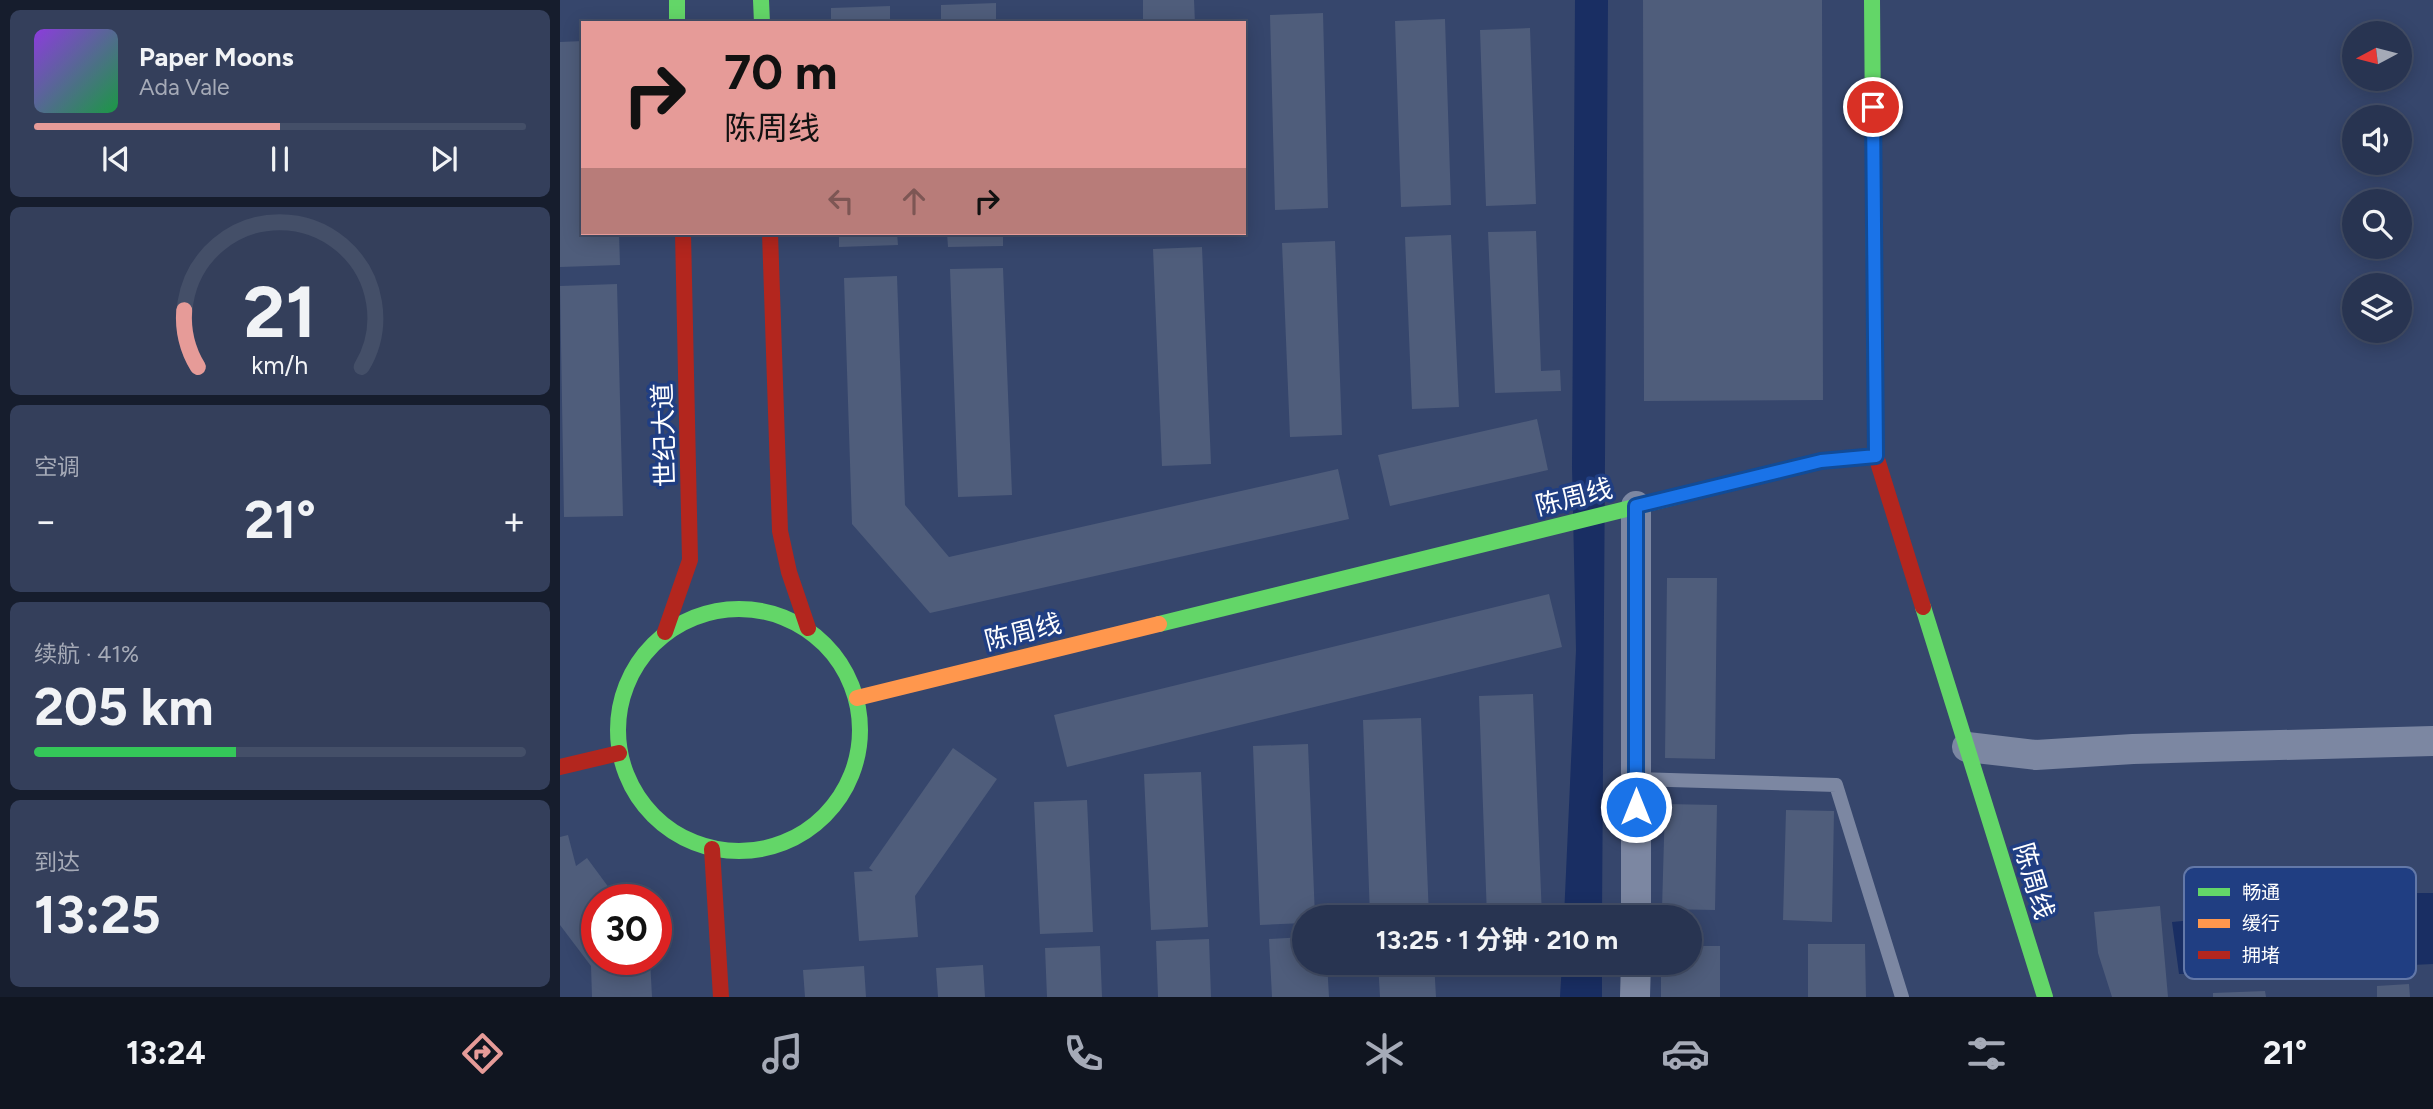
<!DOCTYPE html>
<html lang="zh">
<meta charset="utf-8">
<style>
:root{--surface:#283451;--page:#343f5b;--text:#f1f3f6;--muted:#a5aab7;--line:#444f68;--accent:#e69b98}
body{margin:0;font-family:Figtree,"Noto Sans SC",sans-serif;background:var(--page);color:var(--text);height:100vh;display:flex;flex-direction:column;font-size:26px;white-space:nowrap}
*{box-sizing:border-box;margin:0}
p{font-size:23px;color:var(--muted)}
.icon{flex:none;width:38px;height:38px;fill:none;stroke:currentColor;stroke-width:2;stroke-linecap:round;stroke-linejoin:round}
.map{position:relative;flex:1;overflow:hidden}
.side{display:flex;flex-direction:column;gap:10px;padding:10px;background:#161d2d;width:560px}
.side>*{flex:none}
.top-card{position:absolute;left:21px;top:21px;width:665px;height:214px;border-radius:0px;box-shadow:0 4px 18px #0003,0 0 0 2px var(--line);background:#e69b98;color:#111;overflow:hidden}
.needle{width:46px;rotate:263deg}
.fabs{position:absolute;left:1782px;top:21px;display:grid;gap:14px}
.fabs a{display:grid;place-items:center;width:70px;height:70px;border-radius:50%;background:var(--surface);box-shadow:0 4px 18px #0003,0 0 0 2px var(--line);font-size:35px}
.speed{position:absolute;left:21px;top:884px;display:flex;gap:14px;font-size:35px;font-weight:700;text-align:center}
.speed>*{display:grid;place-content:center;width:91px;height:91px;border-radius:50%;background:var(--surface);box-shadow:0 4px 18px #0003,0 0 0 2px var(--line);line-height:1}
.speed .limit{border:10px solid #d22;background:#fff;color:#111}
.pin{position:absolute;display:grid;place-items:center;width:60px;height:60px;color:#fff;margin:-30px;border:4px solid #fff;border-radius:50%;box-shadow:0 2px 7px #0007}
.me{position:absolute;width:77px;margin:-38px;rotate:0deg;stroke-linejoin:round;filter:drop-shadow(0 0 5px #0008)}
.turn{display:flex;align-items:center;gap:24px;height:147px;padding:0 28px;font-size:32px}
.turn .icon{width:91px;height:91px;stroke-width:2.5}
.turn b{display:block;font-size:49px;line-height:60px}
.lanes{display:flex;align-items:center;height:66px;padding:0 28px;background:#0003;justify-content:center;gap:35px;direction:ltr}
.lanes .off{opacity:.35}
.big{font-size:52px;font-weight:700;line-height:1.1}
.side .widget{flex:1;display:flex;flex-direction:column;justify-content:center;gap:10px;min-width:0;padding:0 24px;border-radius:10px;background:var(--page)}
.side .dial{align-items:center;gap:0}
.dial svg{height:182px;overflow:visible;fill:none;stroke:var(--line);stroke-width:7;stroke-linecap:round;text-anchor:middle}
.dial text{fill:var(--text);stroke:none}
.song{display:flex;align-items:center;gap:21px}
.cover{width:84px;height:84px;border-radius:10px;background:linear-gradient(135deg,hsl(270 70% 55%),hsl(140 70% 35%))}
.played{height:7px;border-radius:4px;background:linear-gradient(90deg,var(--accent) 50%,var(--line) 50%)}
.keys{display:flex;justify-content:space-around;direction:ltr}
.heat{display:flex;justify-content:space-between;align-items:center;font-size:38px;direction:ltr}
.charge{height:10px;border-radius:5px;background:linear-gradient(90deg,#34c759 41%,var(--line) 0)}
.trip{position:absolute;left:732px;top:905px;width:410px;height:70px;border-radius:35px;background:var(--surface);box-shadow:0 4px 18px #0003,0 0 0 2px var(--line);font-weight:700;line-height:70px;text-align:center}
.menu{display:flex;height:112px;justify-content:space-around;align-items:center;background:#101520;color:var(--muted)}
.menu .icon{width:49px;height:49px}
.menu .selected{color:var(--accent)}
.menu b{font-size:32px;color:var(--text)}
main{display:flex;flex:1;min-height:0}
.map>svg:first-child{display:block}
.water{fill:#192e63}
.building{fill:#4f5d7b}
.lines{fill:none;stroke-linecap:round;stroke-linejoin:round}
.lane{stroke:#7c87a2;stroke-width:14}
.street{stroke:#7c87a2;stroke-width:30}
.fast{stroke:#63d668;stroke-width:16}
.slow{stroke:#ff974d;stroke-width:16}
.jam{stroke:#b3261e;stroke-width:16}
.route-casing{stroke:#114b97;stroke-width:18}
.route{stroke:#1a73e8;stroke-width:12}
.labels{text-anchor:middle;stroke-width:7;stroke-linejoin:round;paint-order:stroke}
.street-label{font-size:26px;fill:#fff;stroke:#203e82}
.key{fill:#203e82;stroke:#6378a8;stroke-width:2}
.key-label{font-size:19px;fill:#fff}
</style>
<main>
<section class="side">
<div class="widget">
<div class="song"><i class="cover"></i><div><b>Paper Moons</b><p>Ada Vale</p></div></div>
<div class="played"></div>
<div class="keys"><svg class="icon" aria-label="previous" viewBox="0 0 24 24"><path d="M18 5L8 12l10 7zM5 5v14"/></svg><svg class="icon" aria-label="pause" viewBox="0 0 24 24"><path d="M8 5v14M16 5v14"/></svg><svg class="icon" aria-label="next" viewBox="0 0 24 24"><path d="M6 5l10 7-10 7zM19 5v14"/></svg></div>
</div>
<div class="widget dial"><svg viewBox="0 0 100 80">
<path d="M14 69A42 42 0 1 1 86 69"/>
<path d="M14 69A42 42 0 0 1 8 44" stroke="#e69b98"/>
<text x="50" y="56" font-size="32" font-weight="700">21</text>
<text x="50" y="72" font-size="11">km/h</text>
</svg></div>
<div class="widget"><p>空调</p>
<div class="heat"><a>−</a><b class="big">21°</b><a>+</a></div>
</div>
<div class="widget"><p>续航 · 41%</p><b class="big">205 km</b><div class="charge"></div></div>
<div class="widget"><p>到达</p><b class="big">13:25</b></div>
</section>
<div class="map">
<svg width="1873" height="997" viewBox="0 0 1873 997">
<rect width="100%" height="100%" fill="#36466c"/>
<path class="water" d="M1015,0H1048L1042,917H1004L1016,650L1012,467Z
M1846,893H1873V964L1664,974H1619L1612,922L1727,911Z
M1002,963H1042V997H1000Z"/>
<path class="building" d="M583,0H634L635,23H583Z
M1083,0H1262L1263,400L1084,401Z
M436,3V23H381V5Z
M330,6V23H271V8Z
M763,13L768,208L715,210L710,15Z
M885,19L891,205L841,207L835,21Z
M970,28L976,204L926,206L920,30Z
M23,41V233H59L60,265L0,267V42Z
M976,231L981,371L1000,370L1001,391L935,393L928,232Z
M279,233H337L338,245L279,247Z
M387,233H443V246L388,247Z
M891,235L899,407L852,409L845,237Z
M775,241L782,435L730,437L722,243Z
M642,247L651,464L602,466L593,249Z
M443,268L452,495L398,497L390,269Z
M337,276L345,505L389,557L778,469L789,519L370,613L292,524L284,278Z
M57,284L63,516L4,517L0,286Z
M977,419L988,470L830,506L818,455Z
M1107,578H1157L1155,759L1105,758Z
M989,594L1002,647L507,767L494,715Z
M973,694L982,917H927L919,696Z
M861,718L869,917H810L803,720Z
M748,744L755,917H744V923L700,925L693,746Z
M393,748L437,779L355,896L358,937L299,941L294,872L313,871L309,868Z
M641,772L648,927L591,930L584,774Z
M527,800L533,932L480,934L474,802Z
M1105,804L1157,805L1155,910L1102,909Z
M1226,810L1274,811L1272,922L1223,920Z
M8,835L16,866L27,858L58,900H37V959H90L92,997H32L31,966L0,925V837Z
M1600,906L1608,997H1552L1538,953L1534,912Z
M744,937V962H767L769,997H712L709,939Z
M649,939L651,997H598L596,941Z
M1248,944H1305L1306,997H1248Z
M540,946L542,997H487L485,948Z
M1129,946H1160V997H1101V962H1129Z
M818,962H874L876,997H820Z
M423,965L425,997H378L376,968Z
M304,966L306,997H245L243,970Z
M1849,984L1850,997H1817V986Z
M1705,991L1706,997H1653V993Z"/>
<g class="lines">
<path class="lane" d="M1076,779L1276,785L1342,997"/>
<path class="street" d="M1407,747L1476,755L1573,749L1873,741
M1076,917V506
M1075,997L1076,962"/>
<path class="fast" d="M117,0V23
M201,0L202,23
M1312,0L1314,264
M1363,607L1485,997
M58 730a121 121 0 1 1 242 0a121 121 0 1 1-242 0Z
M599,624L1119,496"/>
<path class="slow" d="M1314,264L1316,456
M297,698L599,624"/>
<path class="jam" d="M210,233L220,531L229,572L248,628
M1119,496L1261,461L1316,456L1363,607
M105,632L130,560L123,233
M0,767L59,753
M152,849L161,997"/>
</g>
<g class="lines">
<g class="route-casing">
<path id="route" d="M1076,807V506L1261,461L1316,456L1313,107"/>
</g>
<use href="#route" class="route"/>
</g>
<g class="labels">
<g class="street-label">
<text transform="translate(104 435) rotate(-92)" y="9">世纪大道</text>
<text transform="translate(1014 497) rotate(-14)" y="9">陈周线</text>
<text transform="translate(463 632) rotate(-14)" y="9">陈周线</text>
<text transform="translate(1474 881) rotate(73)" y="9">陈周线</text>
</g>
</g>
<rect x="1624" y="867" width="232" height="112" rx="10" class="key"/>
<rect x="1638" y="888" width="32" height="8" fill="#63d668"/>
<rect x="1638" y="919" width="32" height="9" fill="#ff974d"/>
<rect x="1638" y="951" width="32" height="8" fill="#b3261e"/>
<g class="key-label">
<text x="1682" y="899">畅通</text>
<text x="1682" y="930">缓行</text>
<text x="1682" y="962">拥堵</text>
</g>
</svg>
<div class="fabs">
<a><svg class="needle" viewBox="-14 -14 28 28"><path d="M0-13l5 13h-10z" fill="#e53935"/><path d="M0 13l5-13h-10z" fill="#a5aab7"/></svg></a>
<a><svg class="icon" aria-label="sound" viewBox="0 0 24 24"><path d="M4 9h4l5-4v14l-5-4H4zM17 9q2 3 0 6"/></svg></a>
<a><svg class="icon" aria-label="search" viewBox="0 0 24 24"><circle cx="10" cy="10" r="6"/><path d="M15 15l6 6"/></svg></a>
<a><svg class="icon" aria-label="layers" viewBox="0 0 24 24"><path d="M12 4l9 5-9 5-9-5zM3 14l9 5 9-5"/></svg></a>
</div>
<div class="speed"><div class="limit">30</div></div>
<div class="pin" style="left:1313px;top:107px;background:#d93025"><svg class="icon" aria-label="arrive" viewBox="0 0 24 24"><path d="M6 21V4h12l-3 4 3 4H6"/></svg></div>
<svg class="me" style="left:1076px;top:807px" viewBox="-20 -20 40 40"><circle r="17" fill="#1a73e8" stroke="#fff" stroke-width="3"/><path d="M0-11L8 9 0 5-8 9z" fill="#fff"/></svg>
<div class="trip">13:25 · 1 分钟 · 210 m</div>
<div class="top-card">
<div class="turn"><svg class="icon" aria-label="right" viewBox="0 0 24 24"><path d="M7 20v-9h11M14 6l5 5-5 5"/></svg><div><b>70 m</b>陈周线</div></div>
<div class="lanes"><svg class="icon off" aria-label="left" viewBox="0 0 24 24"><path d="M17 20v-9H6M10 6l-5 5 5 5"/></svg><svg class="icon off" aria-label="ahead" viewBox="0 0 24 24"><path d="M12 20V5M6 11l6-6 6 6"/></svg><svg class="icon" aria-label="right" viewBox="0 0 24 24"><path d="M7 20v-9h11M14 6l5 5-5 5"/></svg></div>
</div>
</div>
</main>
<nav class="menu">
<b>13:24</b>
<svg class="icon selected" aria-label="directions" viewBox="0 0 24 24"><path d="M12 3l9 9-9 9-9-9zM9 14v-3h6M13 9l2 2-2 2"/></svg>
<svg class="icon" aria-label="music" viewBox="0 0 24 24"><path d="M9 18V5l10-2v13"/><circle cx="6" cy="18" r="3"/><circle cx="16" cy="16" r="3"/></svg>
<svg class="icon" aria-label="phone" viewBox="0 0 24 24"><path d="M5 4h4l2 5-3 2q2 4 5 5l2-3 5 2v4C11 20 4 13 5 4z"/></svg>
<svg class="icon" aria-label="climate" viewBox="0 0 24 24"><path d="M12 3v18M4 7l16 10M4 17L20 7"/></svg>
<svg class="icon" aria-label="car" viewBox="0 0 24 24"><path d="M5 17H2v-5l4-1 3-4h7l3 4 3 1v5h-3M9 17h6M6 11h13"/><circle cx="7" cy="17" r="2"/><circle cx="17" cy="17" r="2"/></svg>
<svg class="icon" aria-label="filters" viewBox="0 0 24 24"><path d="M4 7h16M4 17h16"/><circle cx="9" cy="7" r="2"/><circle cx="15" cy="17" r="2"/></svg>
<b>21°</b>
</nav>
